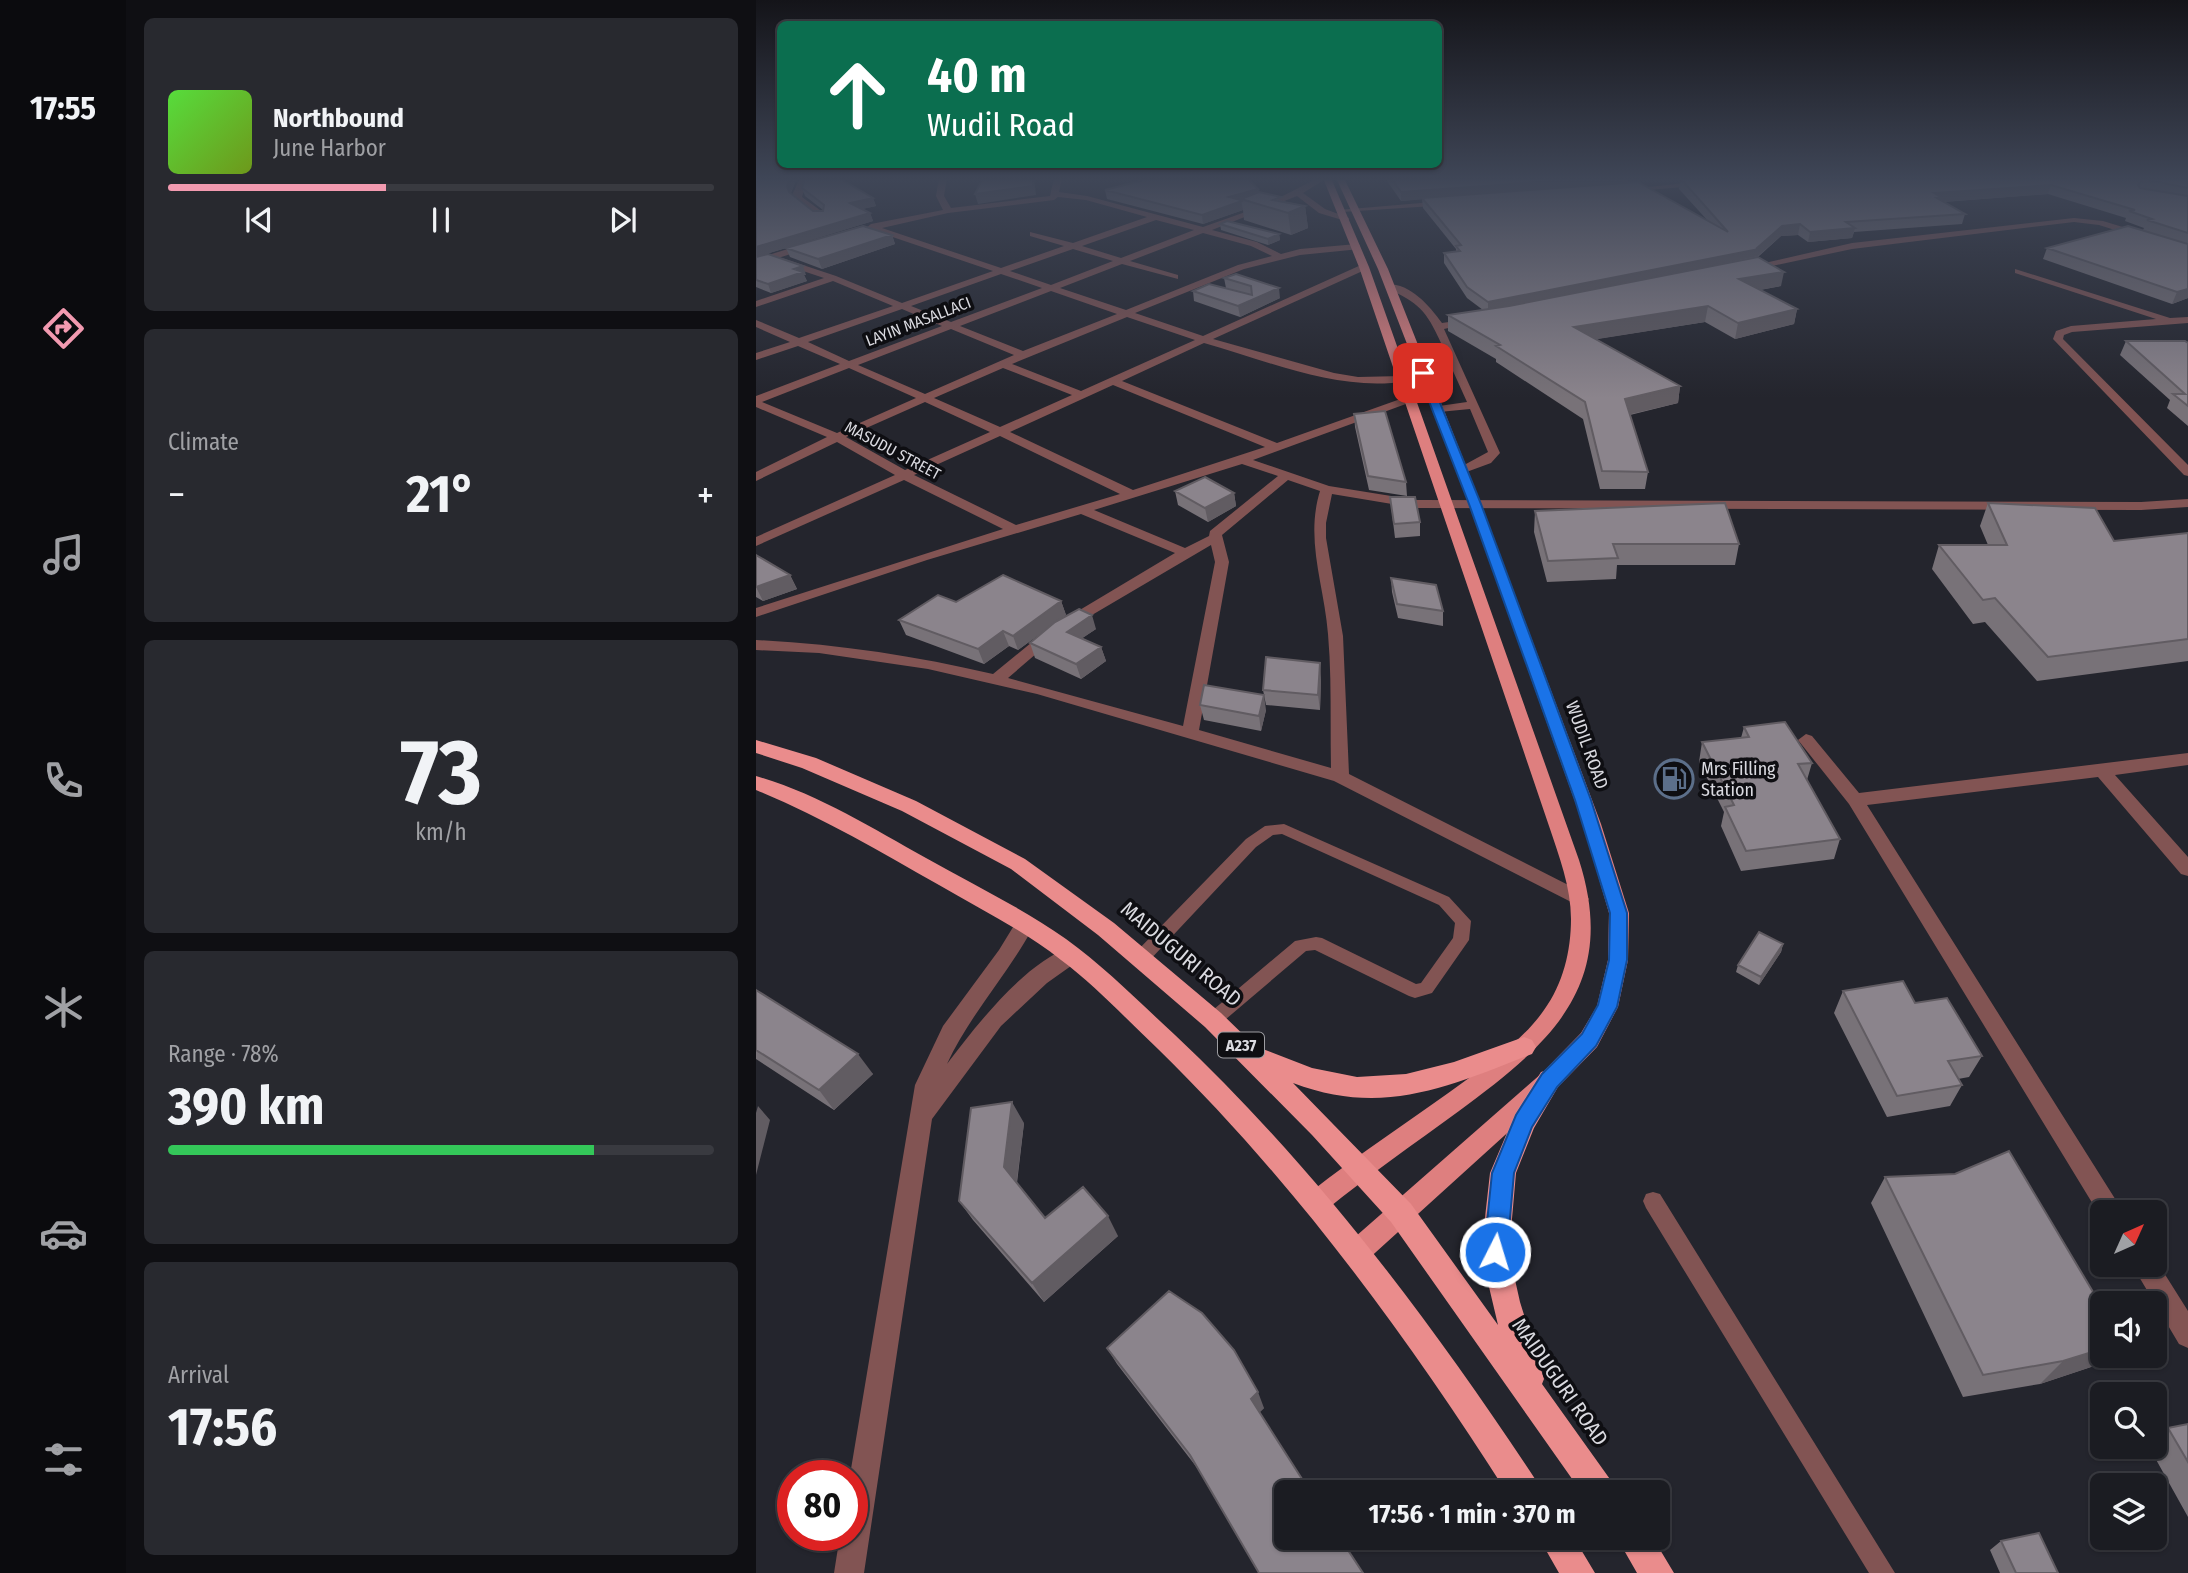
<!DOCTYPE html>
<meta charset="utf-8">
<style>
:root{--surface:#1b1c22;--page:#28292f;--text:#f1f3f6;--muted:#a0a1a5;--line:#393a40;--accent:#f29ab0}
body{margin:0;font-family:"Fira Sans Condensed",sans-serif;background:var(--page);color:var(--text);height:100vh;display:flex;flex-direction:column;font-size:26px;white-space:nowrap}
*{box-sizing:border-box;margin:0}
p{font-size:23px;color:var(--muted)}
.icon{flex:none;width:38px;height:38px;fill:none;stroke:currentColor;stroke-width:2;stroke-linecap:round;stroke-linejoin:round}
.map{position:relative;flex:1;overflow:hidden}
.details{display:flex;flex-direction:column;gap:18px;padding:18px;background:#0f0f13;width:630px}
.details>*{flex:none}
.guide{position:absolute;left:21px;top:21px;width:665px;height:147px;border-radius:10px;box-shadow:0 2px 5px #0004,0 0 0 2px var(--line);background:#0b6e4f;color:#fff;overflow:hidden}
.needle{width:46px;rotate:45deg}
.buttons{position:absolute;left:1334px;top:1200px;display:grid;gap:14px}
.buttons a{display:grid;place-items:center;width:77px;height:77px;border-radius:10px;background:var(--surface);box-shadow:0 2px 5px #0004,0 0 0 2px var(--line);font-size:35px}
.speed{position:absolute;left:21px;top:1460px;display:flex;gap:14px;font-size:35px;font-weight:700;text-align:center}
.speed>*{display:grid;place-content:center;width:91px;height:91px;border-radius:50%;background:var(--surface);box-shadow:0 2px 5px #0004,0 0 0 2px var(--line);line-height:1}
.speed .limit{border:10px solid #d22;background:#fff;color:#111}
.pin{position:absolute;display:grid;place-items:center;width:60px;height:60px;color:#fff;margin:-30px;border-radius:14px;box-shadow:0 4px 10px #0006}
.me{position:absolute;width:77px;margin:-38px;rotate:5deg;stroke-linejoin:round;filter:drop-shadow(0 0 5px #0008)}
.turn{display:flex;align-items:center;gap:24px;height:147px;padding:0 35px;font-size:32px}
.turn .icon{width:91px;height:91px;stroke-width:2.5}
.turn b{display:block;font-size:49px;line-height:60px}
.big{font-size:52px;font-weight:700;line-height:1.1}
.details .tile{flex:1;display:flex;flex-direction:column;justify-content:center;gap:10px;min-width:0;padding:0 24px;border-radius:10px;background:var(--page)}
.details .dial{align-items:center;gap:0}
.dial b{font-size:91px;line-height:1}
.song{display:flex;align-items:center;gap:21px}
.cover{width:84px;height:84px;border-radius:10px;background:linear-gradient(135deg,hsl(110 70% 55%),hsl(80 70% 35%))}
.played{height:7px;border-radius:4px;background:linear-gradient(90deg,var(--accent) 40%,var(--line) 40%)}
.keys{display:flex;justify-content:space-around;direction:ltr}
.heat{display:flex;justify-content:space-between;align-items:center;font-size:38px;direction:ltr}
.charge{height:10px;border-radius:5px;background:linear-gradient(90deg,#34c759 78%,var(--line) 0)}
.trip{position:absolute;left:518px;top:1480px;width:396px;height:70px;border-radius:10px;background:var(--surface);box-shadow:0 2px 5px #0004,0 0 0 2px var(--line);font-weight:700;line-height:70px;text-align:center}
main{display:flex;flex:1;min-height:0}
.tabs{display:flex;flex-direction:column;width:126px;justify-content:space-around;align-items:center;background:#0b0b0e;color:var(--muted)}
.tabs .icon{width:49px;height:49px}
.tabs .on{color:var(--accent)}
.tabs b{font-size:32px;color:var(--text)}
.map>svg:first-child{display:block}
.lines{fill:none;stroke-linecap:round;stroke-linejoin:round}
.service{fill:#825453;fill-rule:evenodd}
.minor{fill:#825453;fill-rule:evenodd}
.tertiary{fill:#825453;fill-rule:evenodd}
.primary{fill:#de7f7f;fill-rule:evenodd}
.trunk{fill:#ea8c8c;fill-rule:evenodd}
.wall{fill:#787278}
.shaded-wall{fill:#615c62}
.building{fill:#8b848c;stroke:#615c62;stroke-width:2}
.route{fill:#1a73e8;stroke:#114b97;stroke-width:2}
.labels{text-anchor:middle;stroke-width:7;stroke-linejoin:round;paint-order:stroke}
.far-street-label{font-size:16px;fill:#dadae0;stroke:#0e0e12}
.shield{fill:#0e0e12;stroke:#9d9da2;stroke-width:2}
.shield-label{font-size:16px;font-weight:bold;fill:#dadae0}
.street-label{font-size:18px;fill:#dadae0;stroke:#0e0e12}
.poi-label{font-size:18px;fill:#dadae0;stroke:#0e0e12;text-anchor:start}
.near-street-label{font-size:21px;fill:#dadae0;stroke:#0e0e12}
</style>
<main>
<nav class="tabs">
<b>17:55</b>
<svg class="icon on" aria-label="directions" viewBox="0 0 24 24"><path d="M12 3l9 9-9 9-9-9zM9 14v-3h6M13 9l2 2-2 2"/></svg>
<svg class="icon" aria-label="music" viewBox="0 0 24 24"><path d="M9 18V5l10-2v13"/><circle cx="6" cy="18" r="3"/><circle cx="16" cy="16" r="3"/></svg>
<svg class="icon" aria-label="phone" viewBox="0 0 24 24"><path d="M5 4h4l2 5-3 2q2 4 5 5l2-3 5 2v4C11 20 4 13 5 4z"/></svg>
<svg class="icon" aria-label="climate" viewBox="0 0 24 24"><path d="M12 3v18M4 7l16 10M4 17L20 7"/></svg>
<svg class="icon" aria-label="car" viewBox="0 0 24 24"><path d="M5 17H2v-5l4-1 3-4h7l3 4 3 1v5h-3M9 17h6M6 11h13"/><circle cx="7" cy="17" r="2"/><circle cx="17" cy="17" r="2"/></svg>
<svg class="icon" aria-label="filters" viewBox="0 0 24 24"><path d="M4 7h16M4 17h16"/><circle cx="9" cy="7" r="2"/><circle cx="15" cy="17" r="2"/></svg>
</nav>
<section class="details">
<div class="tile">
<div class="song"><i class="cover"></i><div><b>Northbound</b><p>June Harbor</p></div></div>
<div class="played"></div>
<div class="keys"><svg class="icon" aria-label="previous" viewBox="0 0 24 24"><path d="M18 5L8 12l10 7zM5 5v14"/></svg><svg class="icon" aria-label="pause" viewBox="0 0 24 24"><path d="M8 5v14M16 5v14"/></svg><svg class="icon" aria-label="next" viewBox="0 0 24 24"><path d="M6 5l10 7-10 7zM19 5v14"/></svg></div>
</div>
<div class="tile"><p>Climate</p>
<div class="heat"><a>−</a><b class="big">21°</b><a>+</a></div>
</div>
<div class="tile dial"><b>73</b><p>km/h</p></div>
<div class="tile"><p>Range · 78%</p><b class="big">390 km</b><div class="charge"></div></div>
<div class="tile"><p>Arrival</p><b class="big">17:56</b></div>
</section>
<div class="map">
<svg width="1432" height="1573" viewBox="0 0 1432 1573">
<rect width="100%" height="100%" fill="#24252d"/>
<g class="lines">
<path class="service" d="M861,178H868L883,189L878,190Z
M528,824L693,897L715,921L713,940L676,993L659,998L653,996L559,950L550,951L463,1025L457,1027L451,1025L448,1020L451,1015L539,941L560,937L566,938L660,984L665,983L697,938L699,923L683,905L526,834L517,835L500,847L391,963L385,965L379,963L377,958L379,953L490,839L509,826Z
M897,1192L904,1194L1139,1573H1113L890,1208L887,1201L890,1194Z"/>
<path class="minor" d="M44,178H52L46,197L68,213V217H62L38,198L37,193Z
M183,178H191L188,196L195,208L294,196L298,178H306L303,192L331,196L447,227L509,205L562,178H571L547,193L569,209L593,218V222L563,213L541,196L456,230L501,242L525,254L544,249L601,244L604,245V249L544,255L488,269L379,313L447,336L605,265H611V269L457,339L578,373L602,377L646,376L651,379L650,381C586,393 509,360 448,343L366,381L521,443L650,397H658V401L497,460L573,486L660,500L1385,502L1432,499V507L1385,510L660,508L576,494L570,523V538L587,636L593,774L830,894L833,899L830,904L823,906L578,781L281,694L172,669L63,653L0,650V640C81,644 159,656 237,674L292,629L419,553L325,514L171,560L0,617V608L247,529L148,480L0,546V537L139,475L81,442L0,481V472L71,437L0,407V396L84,364L42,346L0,360V353L34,342L0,327V320L43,338L137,306L77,281L0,307V301L68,278L23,263L22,261L26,258L80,276L146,303L237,271L110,228L115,224L187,210L180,196ZM302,197L330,200L391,217L317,243L274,232V236L308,246L245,268L126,228L192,213L298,200ZM400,220L438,230L365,258L326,246ZM447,233L495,246L516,256L482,265L370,310L304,288L366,264L422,279V275L374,261ZM317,249L357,261L295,285L254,271ZM245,274L286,288L195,322L155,306ZM295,291L361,314L267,351L204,326ZM146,309L186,326L93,361L52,342ZM371,317L439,340L325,391L256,364ZM195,329L258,355L169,394L102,365ZM93,368L160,398L81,433L6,402ZM247,368L316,395L244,427L178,398ZM357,385L509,447L377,490L254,432ZM169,402L234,432L149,470L90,437ZM244,436L364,494L260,525L158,475ZM486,464L522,476L454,531L453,536L429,548L338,510ZM532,480L564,491C549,540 568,584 572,634C576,679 574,724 575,768L443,730L473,562L466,535ZM455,545L459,562L427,726L252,678L302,635Z
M1318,218L1347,221L1432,247V253L1343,225L1318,222L1096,249L992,271L987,268L1096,243Z
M54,242L57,247L0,265V259Z
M1259,269L1414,318L1432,317V323L1316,332L1308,335L1307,339L1432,465V476L1428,475L1297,339L1300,331L1315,326L1400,319L1259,273Z
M630,284C654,283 673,305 686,323L714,319L719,322L688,329L744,453L735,463L705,474L699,470L732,452L714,409L683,412L677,409L683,406L711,402L687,349L657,352L652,349L657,346L685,343C670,310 663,303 630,288Z
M1050,734L1056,736L1103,793L1432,753V765L1359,775L1432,857V876L1425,874L1342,777L1111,805L1368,1213H1346V1219L1093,804L1042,740Z
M269,916L276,919L279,924C253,973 214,1014 191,1064C219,1027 269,962 315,947L322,949L325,955L322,961L291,983L245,1026L176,1119L108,1573H78L84,1535H96V1475H94L159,1085L187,1026L243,950L262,919Z
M1398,1257L1432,1311V1348L1423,1344L1376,1265H1398Z"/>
<path class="tertiary" d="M948,181L951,185L868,192L864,190Z
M689,201L692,205L586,212L582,210Z"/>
<path class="primary" d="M567,178H575L613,267L823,860C863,985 795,1043 703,1111C658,1144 613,1175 570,1210L561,1214L552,1210L549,1202L552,1194C604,1153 660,1117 713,1078C739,1058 769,1038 788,1010C807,984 815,951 815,919C815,887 803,856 793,826L603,267Z
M580,178H588L632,269L725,504L845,824L873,913L872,960L862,1007L841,1047L802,1087L609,1262L600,1265L591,1262L587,1253L591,1244L786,1073L825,1033L841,1006L852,960L853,913L827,824L713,504L622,269Z"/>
<path class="trunk" d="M0,740L60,758L160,801L269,859L358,923L465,1013L499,1046L556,1068L601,1077L650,1074L698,1062L768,1037L776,1040L780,1047L776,1054C692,1087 627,1117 537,1083L655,1204L742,1325L725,1253L734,1173L759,1114L785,1072L794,1069L803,1072L806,1080L778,1128L760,1173L753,1253L764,1302L788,1379L786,1384L856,1482L861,1493H826L635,1222L556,1135L449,1027L342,935L255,869L146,811L46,768L0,753Z
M0,776C60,793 116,828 170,858C216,884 266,908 310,939C349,967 383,1002 419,1035C560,1168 675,1321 781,1482L786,1493H751C649,1333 538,1182 402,1049C370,1019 340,986 305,960C267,930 224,909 183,885C123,851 64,816 0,790Z
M783,1538H818L839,1573H803Z
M861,1538H897L918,1573H881Z"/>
</g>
<path class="wall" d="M0,178H41L35,193L57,211L67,210L49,196L46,188L117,198L120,206L106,209L114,213L117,221L35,246L136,235L139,244L66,269L34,257L30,248L0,257Z
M629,178H866V184L952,221L923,189L925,179H929L927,178H1432V298L1416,304L1287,259L1291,248L1387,230L1388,228L1369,221L1370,218L1292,194L1188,202L1209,214L1206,224L1098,232L1096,238L1052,242L1042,235L1025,236L1002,257L1025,286L1004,290L1041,309L1038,324L979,339L949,322L840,339L924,386L922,403L874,415L892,472L889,489H844L827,419L740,362V359L692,331V315L727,310L711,298L688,263V253L700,252V249L667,208L666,199L645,201Z
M502,189L503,192L526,201L549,206L552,228L535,235L488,220L487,210L447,224L351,199L349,190Z
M464,224L523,234L524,240L512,245L465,230Z
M0,257L50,275H48L51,281L15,293L0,287Z
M480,274L524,298L484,317L438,301L437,291L470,288L468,278Z
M1370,341L1432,343V426L1411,408L1414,400L1364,355Z
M598,414L650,482L651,496L613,490L599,427Z
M419,491L478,493L480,506L452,522L422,505Z
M634,497L664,522V536L639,538Z
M1232,503L1358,541L1432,533V661L1281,681L1229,622L1217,624L1176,569L1183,545H1232L1224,526Z
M779,511L983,544L979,565H861L860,579L791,582L778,532Z
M0,555L34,575L41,589L7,601L0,597Z
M635,578L687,611V626L642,618L636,592Z
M305,601L310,615L304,620L340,629L326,638L345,647L350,661L325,679L279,658L274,643L292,628L262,650L253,646L228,664L150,635L143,620L200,602Z
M565,678L564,710L510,705L507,690Z
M444,705L510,710L505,731L448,720Z
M988,727L1056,763L1051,780L1084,839L1078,859L985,871L965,826L968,812L943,762L946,742L985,738Z
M1027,944L1025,952L1003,985L980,972L982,965Z
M0,990L117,1074L78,1110L0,1059Z
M1087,991L1159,1003L1226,1056L1213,1077L1202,1079L1206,1085L1194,1106L1131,1117L1078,1013Z
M268,1123L261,1183L289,1218L362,1236L288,1302L217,1220L203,1201Z
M1129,1177L1341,1365L1284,1384L1207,1397L1115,1203Z
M351,1348L508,1408L442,1469L361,1364Z
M1432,1424V1517L1393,1447H1398V1438L1412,1428Z
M1245,1541L1302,1573H1244L1234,1550Z"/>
<path class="shaded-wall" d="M35,178H41L34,194L36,200L31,186Z
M278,178L280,195L222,204L219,194Z
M837,178H866V184L645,201V192Z
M1295,185L1292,194L1185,202L1178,193Z
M502,189L504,197L485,199L487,210L447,224L446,215L473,197Z
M117,198L120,206L97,211L94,203Z
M549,206L552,228L535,235L532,213Z
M114,213L117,221L0,257V247Z
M1044,224L1042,235L1025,236L1002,256L732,313V302L1026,226Z
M1099,228L1096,238L1052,242L1054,232Z
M523,234L524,240L512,245V239Z
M136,235L139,244L66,269L62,259Z
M47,266L50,275H48L51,281L15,293L12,284L38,269Z
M1028,272L1025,286L981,294L983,279Z
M523,288L524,298L484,317L482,306Z
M1432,289V298L1416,304L1421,292Z
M952,306L949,322L817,343L818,327Z
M1041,309L1038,324L979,339L982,323Z
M924,386L922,403L867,416L869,399Z
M478,493L480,506L452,522L449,508Z
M34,575L41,589L7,601L0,587Z
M305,601L310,615L262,650L257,636Z
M336,615L340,629L315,646L311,632Z
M247,631L253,646L228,664L222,649Z
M345,647L350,661L325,679L320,664Z
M564,663L565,678L564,710L562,695Z
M508,695L510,710L505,731L503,716Z
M1027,944L1025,952L1003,985L1005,977Z
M102,1054L117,1074L78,1110L63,1090Z
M256,1102L268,1123L260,1187L248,1167Z
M2,1106L14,1120L0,1175V1113Z
M352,1216L362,1236L288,1302L276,1283Z
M1346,1349V1356H1351L1341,1365L1284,1384L1307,1361Z
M502,1392L508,1408L502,1414L495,1399Z"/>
<path class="building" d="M0,178H35L31,186L33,192L57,211H67L68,205L46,188L49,178H83L117,198L94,203L114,213L0,247Z
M227,178H277V186L219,194Z
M396,178H491L502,189L473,197L485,200L486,201L446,215L349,190Z
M635,178H837L645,192Z
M943,178H1432V188L1388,179L1382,185L1384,188L1432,196V233L1391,220L1396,219L1373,211L1379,210L1295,185L1178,193L1186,198H1181L1209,214L1090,222L1099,228L1054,232L1044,224L1026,226L1001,248L1003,249L732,302L711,287L688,253L704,251L700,246L705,245L666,198L882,182L972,232L925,179Z
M503,192L525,197L517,200L549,206L532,213L485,199Z
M471,221L523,234L512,239L464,224Z
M107,226L136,235L62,259L30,248Z
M1372,226L1432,244V289L1421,292L1291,248Z
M12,254L47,266L38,269L47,272L12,284L0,280V257Z
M1002,257L1028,272L983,279L1041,309L982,323L952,306L818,327L924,386L869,399L892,472L846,471L829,402L740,346L744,345L692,315L753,306Z
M480,274L523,288L482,306L437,291L453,284L496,295L495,286L468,278Z
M1370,341H1429L1432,343V406L1417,394H1429Z
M629,411L650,482L612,476L598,414Z
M449,477L478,493L449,508L419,491Z
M634,497H659L664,522L638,524Z
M969,503L983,544H857L862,558L792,561L779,511Z
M1232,503L1339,508L1358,541L1432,533V639L1292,657L1239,598L1227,600L1183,545H1251Z
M0,555L34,575L0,587Z
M247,575L305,601L257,636L247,631L222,649L143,620L182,595L200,602Z
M635,578L680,585L687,611L641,604Z
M323,609L336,615L311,632L345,647L320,664L274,643L299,622Z
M510,657L564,663L562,695L507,690Z
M448,685L508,695L503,716L444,705Z
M1029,722L1056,763L1042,764L1084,839L990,851L969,807L978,805L946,742L993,737L988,727Z
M1003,932L1027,944L1005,977L982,965Z
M1147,981L1159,1003L1191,998L1226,1056L1192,1061L1206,1085L1141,1096L1087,991Z
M0,990L102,1054L63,1090L0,1050Z
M256,1102L248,1167L289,1218L327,1187L352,1216L276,1283L203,1201L215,1108Z
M1253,1151L1346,1307V1349L1307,1361L1227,1375L1129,1177L1199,1174Z
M413,1291L446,1313L478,1350L502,1392L495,1399L555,1493H530V1538H584L607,1573H503L434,1455L351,1348Z
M1432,1424V1462L1412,1428Z
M1283,1533L1302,1573H1260L1245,1541Z"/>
<linearGradient id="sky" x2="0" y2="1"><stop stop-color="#141419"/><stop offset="0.45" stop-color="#3f4657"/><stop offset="1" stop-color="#3f4657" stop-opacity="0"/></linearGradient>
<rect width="1432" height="398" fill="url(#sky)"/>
<path class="route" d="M667,370L672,373L725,504L835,800L871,913V960L861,1007L840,1046L801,1087L776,1127L758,1173L751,1252L747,1261L739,1264L731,1261L728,1252L736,1173L760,1115L786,1074L826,1034L842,1005L853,960L854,913L819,800L713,504L662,373Z"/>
<defs>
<g id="fuel-ring" transform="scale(2.0125)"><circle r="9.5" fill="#0e0e12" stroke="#5c6f8a" stroke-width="1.5"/><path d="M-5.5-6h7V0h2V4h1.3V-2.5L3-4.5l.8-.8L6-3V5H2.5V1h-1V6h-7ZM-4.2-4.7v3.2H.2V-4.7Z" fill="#5c6f8a"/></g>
</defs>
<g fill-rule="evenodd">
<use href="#fuel-ring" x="918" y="779"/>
</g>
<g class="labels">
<g class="far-street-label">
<text transform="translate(162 321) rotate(-21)" y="6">LAYIN MASALLACI</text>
<text transform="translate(137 450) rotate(28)" y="6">MASUDU STREET</text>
</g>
<rect class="shield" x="462" y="1032.5" width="46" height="25" rx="5"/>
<g class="shield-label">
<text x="485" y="1051">A237</text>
</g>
<g class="street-label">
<text transform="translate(831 745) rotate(70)" y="6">WUDIL ROAD</text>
</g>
<g class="poi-label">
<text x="945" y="775">Mrs Filling<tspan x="945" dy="21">Station</tspan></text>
</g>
<g class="near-street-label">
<text transform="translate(425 954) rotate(40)" y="7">MAIDUGURI ROAD</text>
<text transform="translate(804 1382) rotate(55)" y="7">MAIDUGURI ROAD</text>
</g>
</g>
</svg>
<div class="buttons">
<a><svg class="needle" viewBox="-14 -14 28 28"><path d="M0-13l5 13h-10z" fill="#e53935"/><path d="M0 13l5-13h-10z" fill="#a0a1a5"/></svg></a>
<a><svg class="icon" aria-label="sound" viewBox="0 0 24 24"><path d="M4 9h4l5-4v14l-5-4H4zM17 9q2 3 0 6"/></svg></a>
<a><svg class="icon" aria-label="search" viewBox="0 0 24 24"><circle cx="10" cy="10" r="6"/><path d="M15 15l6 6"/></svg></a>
<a><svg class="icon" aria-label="layers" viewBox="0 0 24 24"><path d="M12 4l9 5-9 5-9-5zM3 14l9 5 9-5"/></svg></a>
</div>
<div class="speed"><div class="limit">80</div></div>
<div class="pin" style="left:667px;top:373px;background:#d93025"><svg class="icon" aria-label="arrive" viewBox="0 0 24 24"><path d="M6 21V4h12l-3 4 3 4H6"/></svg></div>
<svg class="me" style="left:739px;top:1252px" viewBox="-20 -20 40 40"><circle r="17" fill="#1a73e8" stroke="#fff" stroke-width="3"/><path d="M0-11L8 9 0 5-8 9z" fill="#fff"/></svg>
<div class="trip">17:56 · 1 min · 370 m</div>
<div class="guide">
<div class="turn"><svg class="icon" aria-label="ahead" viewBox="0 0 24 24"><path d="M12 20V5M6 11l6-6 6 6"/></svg><div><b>40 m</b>Wudil Road</div></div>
</div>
</div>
</main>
